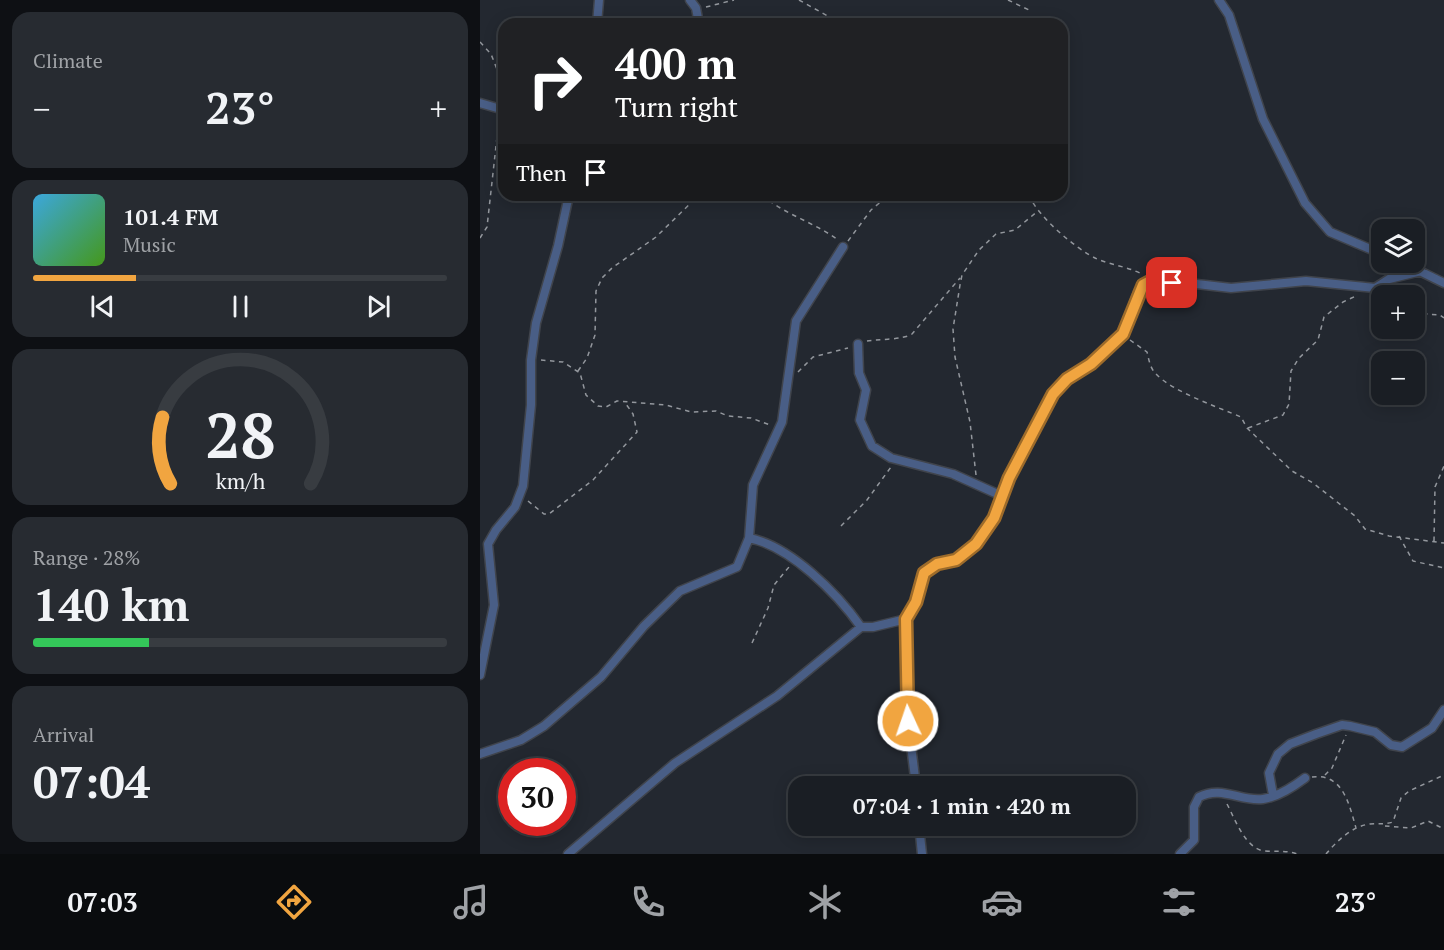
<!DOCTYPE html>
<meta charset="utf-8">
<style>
:root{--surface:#1a1e24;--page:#272b31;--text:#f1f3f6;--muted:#9fa2a6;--line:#383c41;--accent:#f1a540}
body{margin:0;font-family:"PT Serif",serif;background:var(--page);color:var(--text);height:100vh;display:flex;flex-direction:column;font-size:22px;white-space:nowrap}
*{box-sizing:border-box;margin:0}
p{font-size:20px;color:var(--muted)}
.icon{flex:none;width:33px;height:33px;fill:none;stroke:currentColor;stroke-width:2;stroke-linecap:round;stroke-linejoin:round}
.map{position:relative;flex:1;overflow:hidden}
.sheet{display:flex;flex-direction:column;gap:12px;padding:12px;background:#0e1014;width:480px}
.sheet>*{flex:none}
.guide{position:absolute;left:18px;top:18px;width:570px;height:183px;border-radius:18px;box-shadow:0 3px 15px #0003,0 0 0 2px var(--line);background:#202124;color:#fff;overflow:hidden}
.tools{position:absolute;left:891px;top:219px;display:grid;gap:12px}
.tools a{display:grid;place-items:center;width:54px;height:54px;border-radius:12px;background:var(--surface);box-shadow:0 3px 15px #0003,0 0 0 2px var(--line);font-size:30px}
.speed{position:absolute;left:18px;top:758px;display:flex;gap:12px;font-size:30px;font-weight:700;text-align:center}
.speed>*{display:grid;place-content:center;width:78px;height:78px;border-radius:50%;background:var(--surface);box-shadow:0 3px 15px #0003,0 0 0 2px var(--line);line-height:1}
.speed .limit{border:9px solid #d22;background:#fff;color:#111}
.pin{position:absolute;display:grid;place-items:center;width:51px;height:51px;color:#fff;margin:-26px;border-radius:12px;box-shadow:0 3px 9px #0006}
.me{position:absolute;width:66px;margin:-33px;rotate:357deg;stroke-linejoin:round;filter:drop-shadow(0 0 4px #0008)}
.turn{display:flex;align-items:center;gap:21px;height:126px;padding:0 18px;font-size:27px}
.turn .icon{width:78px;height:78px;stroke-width:2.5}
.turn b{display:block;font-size:42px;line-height:51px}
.then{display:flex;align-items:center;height:57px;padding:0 18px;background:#0003;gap:12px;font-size:22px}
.big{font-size:45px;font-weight:800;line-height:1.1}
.sheet .widget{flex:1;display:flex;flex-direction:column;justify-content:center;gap:9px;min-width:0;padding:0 21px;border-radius:18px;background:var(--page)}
.sheet .dial{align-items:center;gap:0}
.dial svg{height:156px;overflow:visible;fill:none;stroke:var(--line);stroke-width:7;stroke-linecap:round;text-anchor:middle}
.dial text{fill:var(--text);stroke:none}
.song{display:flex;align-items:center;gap:18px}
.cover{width:72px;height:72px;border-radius:9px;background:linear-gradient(135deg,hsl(200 70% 55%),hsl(100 70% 35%))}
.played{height:6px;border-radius:3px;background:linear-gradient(90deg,var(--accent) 25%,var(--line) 25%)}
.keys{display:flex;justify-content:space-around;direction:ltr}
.heat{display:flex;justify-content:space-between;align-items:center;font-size:33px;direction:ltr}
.charge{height:9px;border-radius:4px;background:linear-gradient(90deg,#34c759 28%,var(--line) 0)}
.trip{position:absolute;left:308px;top:776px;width:348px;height:60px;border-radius:18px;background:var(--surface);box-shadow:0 3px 15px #0003,0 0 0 2px var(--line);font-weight:800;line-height:60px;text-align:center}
.tab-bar{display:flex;height:96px;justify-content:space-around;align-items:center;background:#0a0c0e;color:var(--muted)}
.tab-bar .icon{width:42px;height:42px}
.tab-bar .on{color:var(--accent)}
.tab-bar b{font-size:27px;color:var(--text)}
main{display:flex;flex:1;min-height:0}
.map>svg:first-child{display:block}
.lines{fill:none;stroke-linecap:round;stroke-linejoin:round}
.street-casing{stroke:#40444c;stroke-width:11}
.path{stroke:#93979d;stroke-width:1.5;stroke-dasharray:4.5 4.5;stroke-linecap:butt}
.street{stroke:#495e86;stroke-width:8}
.route-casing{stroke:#9d6b2a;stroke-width:15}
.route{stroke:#f1a540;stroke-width:10}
</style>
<main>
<section class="sheet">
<div class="widget"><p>Climate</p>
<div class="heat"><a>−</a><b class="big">23°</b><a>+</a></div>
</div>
<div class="widget">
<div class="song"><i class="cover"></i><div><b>101.4 FM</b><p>Music</p></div></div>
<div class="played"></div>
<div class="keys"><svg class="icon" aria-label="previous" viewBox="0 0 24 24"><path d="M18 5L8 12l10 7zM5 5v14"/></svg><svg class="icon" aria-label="pause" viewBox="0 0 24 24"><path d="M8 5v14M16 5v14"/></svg><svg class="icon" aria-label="next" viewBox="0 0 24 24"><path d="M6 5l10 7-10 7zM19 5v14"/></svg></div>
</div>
<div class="widget dial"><svg viewBox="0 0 100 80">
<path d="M14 69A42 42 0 1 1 86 69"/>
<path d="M14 69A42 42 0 0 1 10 35" stroke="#f1a540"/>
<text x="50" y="56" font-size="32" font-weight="700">28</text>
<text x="50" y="72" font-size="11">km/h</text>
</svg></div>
<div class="widget"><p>Range · 28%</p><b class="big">140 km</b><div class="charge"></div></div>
<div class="widget"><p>Arrival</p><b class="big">07:04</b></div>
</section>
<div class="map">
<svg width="964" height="854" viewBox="0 0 964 854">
<rect width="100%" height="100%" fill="#232830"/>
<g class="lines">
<g class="street-casing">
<path id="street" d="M210,0L216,8L219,24
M739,0L749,15L783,119L825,203L850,232L902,254
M117,24L119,0
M0,103L24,110
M921,262L964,283
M378,344L379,373L386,390L380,420L392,446L411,458L473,474L522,496
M269,538C310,546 357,593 381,627H393L426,619
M0,675L14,605L8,544L16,530L35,507L43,486L51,405V360L56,323L78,246L89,195
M0,754L41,740L64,726L121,677L164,626L200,591L257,567L269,538L273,485L302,422L316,321L363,247
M436,786L428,721L425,638L426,619L436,602L444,573L457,564L476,560L496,544L514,518L529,478L573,395L587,379L611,364L643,334L658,292L663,285L674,279L751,288L826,281L895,288L909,279L941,271
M793,795L789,773L798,754L810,744L836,734L862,725L870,726L895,732L911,745L922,747L952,728L964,710
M439,825L442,854
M88,854L195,763L297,696L381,627
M700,854L714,840V807L719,797C742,785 760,802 783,799C798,797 813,787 825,778"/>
</g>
<path class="path" d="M319,0L362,24
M528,0L549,10
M226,7L254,0
M0,42L11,54L24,87
M282,195C305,215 334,222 358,240
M549,195C557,216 596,249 617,259C632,265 648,267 662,274
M0,238L7,227L19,119
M368,241L391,210L409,195
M934,313L960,315L964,318
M650,340L667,352C669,360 670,368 676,374C693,392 738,407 761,417L767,428L812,471L833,483L875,516L885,529L909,536L964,543
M387,341C399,339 423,340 432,334L480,278
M61,360L83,362L100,373L106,395L118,406L126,407L137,401L186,405L211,412L236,411L248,416L271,418L290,425
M98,371L107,358L115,335L116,291L122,278L132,268L176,237L219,195
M318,372L333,357L368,348
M768,428L803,415L809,404L811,371L819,358L838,340L844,317L863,302L878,295
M496,475L490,422L475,357L473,329L480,285L482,275L499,250L516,234L535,230L558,211
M48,501L64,514H69L113,480L157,432L153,414L146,404
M361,526L387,500L411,467
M919,536L933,561L964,568
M954,541L955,487L964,466
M272,643L288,608L294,585L309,567
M845,775L852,768L866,735
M832,777C863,773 869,804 876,828
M747,804C755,819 765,848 784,851C796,852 806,850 817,854
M905,826L931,828L948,821L964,829
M846,854C857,841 872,826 890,824C899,823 904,825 913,822L921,798L929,791L964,775"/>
<use href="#street" class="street"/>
</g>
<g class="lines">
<g class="route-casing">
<path id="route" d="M428,721L426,619L436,602L444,573L457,564L476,560L496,544L514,518L529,478L573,394L587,379L611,364L643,334L663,285L674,279L692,283"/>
</g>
<use href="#route" class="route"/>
</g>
</svg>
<div class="tools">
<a><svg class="icon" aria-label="layers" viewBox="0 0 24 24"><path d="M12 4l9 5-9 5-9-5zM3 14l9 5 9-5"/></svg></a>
<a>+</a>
<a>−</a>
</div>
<div class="speed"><div class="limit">30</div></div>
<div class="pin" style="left:692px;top:283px;background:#d93025"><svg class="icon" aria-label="arrive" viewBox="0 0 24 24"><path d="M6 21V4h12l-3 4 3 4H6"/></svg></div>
<svg class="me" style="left:428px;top:721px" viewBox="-20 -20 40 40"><circle r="17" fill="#f1a540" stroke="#fff" stroke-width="3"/><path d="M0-11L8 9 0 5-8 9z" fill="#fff"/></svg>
<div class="trip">07:04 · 1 min · 420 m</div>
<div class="guide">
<div class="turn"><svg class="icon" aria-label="right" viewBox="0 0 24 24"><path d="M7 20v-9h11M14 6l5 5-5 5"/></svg><div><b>400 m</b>Turn right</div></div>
<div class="then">Then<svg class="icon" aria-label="arrive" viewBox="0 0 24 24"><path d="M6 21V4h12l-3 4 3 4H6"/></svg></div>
</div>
</div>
</main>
<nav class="tab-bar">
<b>07:03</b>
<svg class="icon on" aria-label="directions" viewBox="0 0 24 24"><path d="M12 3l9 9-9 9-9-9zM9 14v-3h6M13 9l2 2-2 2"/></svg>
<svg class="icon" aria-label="music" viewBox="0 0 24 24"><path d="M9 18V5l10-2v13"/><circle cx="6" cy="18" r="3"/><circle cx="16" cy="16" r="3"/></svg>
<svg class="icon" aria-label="phone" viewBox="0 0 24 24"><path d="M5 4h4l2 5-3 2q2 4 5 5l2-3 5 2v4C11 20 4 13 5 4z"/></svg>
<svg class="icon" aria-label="climate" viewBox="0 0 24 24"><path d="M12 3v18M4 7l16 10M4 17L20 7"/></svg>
<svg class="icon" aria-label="car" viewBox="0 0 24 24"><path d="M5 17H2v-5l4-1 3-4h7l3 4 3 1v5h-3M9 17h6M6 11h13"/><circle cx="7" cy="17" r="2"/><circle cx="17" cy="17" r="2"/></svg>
<svg class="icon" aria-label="filters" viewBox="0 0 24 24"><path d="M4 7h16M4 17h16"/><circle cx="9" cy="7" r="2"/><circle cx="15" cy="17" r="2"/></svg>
<b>23°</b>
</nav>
